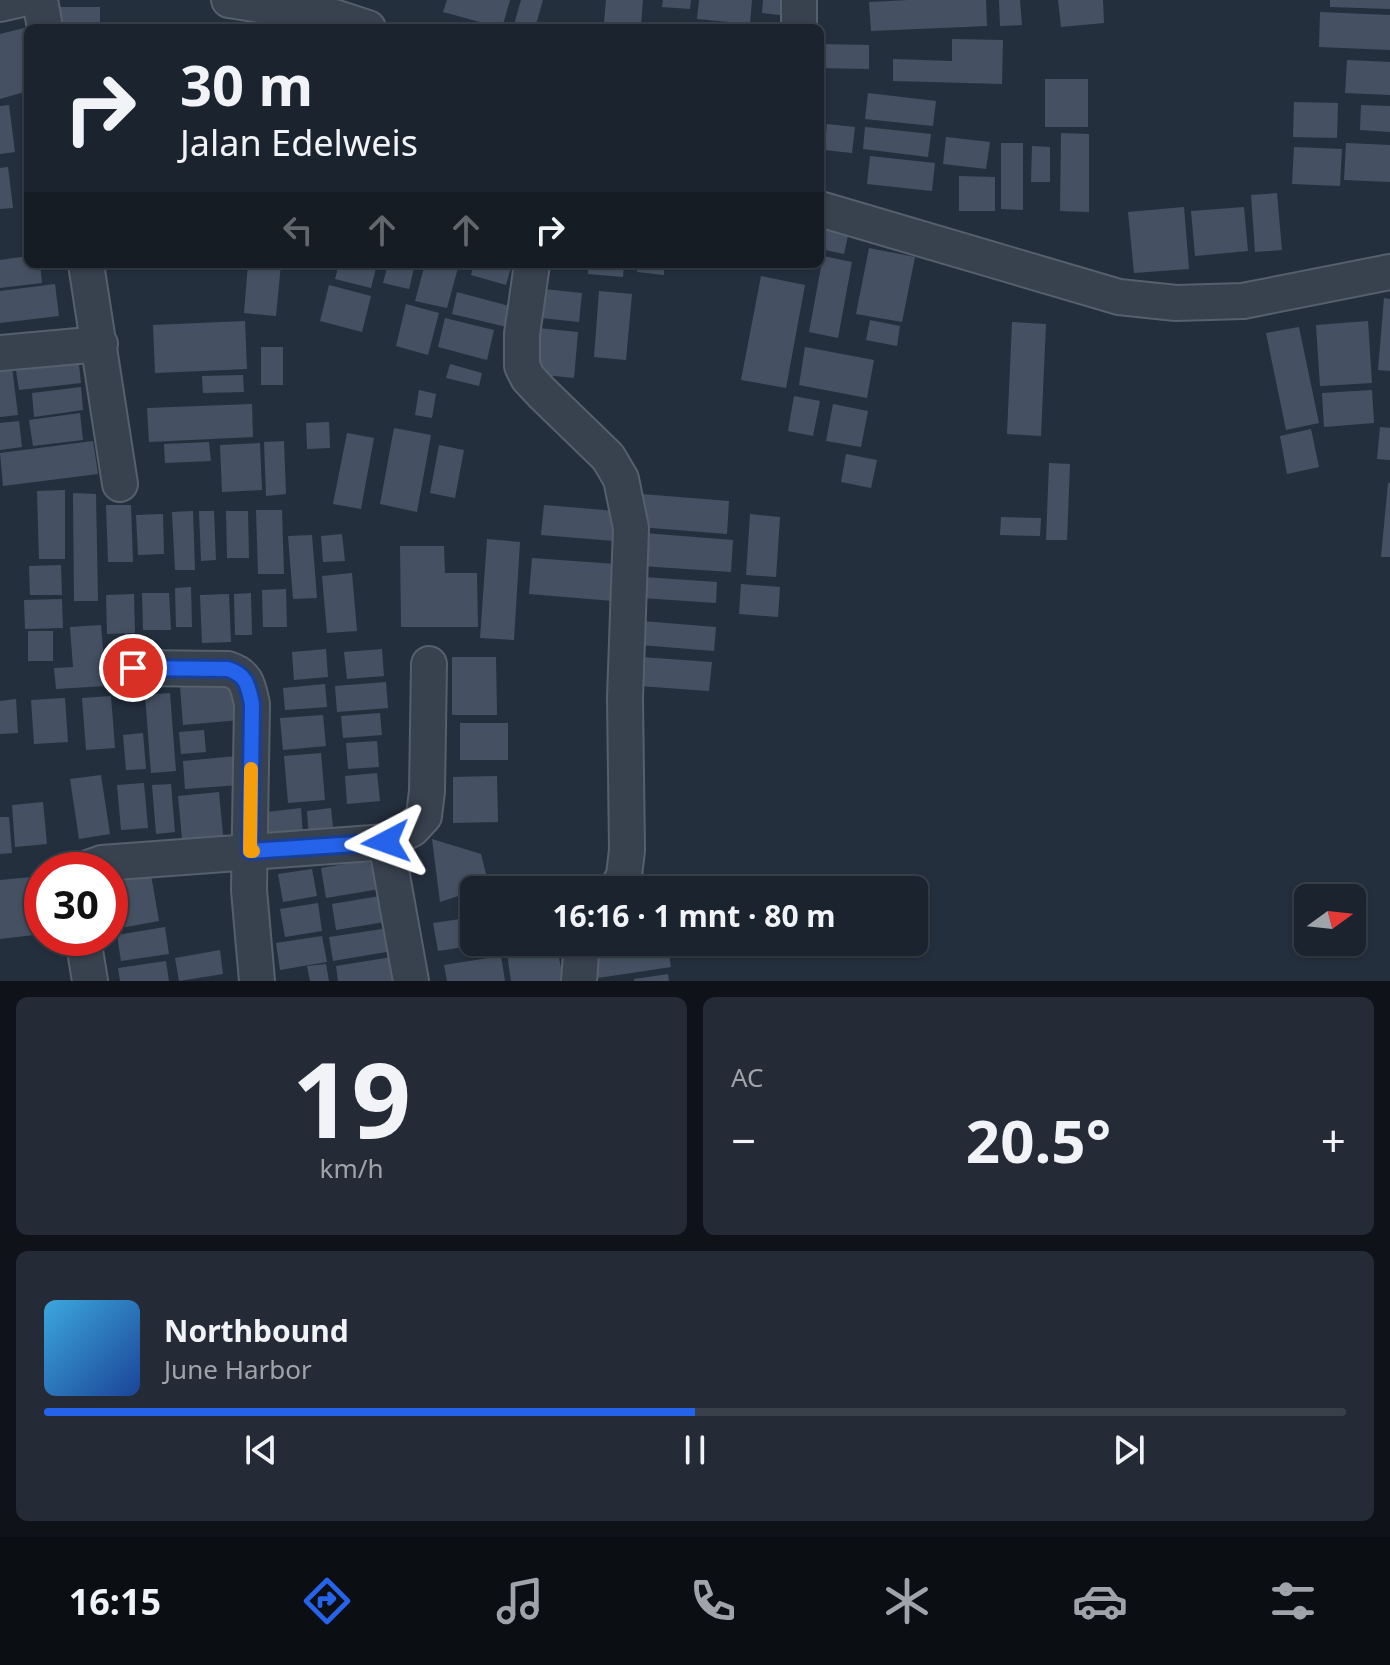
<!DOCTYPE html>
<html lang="id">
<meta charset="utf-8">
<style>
:root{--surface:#1b232e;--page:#242b36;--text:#f1f3f6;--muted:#a0a4aa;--line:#39404a;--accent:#2563eb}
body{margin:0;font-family:"Noto Sans",sans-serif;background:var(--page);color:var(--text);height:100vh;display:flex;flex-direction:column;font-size:30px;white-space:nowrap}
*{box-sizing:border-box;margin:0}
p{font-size:26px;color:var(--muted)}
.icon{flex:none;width:44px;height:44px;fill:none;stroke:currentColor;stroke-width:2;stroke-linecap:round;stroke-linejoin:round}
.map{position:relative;height:981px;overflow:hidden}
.details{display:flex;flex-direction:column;gap:16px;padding:16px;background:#0f1319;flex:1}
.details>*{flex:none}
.hud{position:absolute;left:24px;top:24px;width:800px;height:244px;border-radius:12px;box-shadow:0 2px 6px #0004,0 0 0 2px var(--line);background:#1b232e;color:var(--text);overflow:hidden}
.needle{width:52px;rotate:75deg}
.controls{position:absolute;left:1294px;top:884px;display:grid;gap:16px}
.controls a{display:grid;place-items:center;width:72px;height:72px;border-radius:12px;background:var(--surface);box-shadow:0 2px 6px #0004,0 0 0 2px var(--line);font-size:40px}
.speed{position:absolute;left:24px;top:852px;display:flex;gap:16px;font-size:40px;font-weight:700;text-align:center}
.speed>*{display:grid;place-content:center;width:104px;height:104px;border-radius:50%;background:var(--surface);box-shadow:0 2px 6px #0004,0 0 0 2px var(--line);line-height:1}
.speed .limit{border:12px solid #d22;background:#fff;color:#111}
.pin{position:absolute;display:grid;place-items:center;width:68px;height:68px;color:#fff;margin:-34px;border:4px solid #fff;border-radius:50%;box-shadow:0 2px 8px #0007}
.me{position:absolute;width:88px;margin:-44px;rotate:266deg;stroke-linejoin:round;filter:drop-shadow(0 0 6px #0008)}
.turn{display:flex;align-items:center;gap:28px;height:168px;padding:0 24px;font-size:36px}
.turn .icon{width:104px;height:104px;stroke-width:2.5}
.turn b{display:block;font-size:56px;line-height:68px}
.lanes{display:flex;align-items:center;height:76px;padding:0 24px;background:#0003;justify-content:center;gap:40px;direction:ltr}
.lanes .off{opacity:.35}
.big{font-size:60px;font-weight:700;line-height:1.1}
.details .widget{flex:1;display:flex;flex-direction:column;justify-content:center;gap:12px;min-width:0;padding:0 28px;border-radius:12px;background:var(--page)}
.details .dial{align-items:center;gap:0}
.dial b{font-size:104px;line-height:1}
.song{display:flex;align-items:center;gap:24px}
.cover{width:96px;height:96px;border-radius:12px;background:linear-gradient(135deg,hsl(200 70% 55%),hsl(220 70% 35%))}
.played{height:8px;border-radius:4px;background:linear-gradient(90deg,var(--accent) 50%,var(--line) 50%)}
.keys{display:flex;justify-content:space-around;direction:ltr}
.heat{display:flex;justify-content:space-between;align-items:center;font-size:44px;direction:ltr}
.details .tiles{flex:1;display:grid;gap:16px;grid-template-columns:1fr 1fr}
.widget:last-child{grid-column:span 2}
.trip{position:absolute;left:460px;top:876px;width:468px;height:80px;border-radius:12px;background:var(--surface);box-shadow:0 2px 6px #0004,0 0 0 2px var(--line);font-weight:700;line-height:80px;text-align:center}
.menu{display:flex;height:128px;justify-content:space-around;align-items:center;background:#0b0e12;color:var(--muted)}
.menu .icon{width:56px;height:56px}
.menu .active{color:var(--accent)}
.menu b{font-size:36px;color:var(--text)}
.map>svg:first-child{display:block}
.building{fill:#455162}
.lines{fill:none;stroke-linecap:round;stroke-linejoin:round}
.street-casing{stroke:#565f6c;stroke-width:38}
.street{stroke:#38414e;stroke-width:34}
.route-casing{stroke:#184099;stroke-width:20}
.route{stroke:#2563eb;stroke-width:14}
.slow{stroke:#f59e0b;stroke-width:14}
</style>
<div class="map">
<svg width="1390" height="981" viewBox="0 0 1390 981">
<rect width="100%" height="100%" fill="#242f3e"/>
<path class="building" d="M447,0H510L502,28L443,12Z
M521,0H543L535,28H513Z
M606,0H643L641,26L604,23Z
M663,0H691L690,9L662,7Z
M699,0H752L750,24L697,19Z
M763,0H789L788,16L762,13Z
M908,0H986L987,26L871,31L869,2Z
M999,0H1020L1022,25L1000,26Z
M1058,0H1103L1104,23L1061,27Z
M1330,0H1390V9L1330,7Z
M56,7H100V28H56Z
M1320,12L1390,15V50L1319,47Z
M216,22H260V28H216Z
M28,27V91L0,99V34Z
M952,39L1003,40L1002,84L893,81V59L952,61Z
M820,44L869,45V69L820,68Z
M1347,60L1390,62V95L1345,93Z
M1045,79H1088V127H1045Z
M868,93L936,101L933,126L865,119Z
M1294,102L1338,103L1337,138L1293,137Z
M9,105L15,152L0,154V106Z
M1361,105L1390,106V132L1360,130Z
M827,124L855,127L852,153L824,150Z
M865,127L931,134L928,157L863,149Z
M1061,133L1089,134V212L1060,211Z
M946,137L990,142L986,169L943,164Z
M1001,143H1023V210L1001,209Z
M1346,143L1390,145V182L1344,180Z
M1032,146L1050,147V182H1031Z
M1294,147L1342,149L1340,186L1292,184Z
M870,156L935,163L932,191L867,184Z
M8,167L13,208L0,209V168Z
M959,176L995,177V211H959Z
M1277,193L1282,250L1255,252L1251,195Z
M1184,207L1189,269L1134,273L1128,212Z
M1244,207L1248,251L1195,256L1191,211Z
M820,216L851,222L844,254L820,249Z
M869,248L915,257L902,322L856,314Z
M28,256V264H40L42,283L0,288V260Z
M823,256L852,262L838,338L809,332Z
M248,264H281L276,316L244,313Z
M339,264H377L371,288L335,279Z
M388,264H415L409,289L383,283Z
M425,264H459L447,308L415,301Z
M474,264H512L506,285L471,275Z
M550,264H578V269L550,266Z
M588,264H624L623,277L588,274Z
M638,264H664V275L637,272Z
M761,276L805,285L786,388L741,380Z
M55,284L59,316L0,323V291Z
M329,285L371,296L362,332L320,321Z
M544,289L582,293L579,322L541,318Z
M599,291L632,294L626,360L594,357Z
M457,292L516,308L511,328L452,314Z
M1384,298L1390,299V371L1378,370Z
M406,304L439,313L428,355L396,346Z
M445,318L494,330L487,360L438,347Z
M870,320L900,326L897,346L866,340Z
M245,321L247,369L155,373L153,325Z
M1368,321L1372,383L1320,386L1316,325Z
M1012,322L1046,324L1041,436L1007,434Z
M1299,327L1319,423L1286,430L1266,333Z
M538,328L578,332L574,378L535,374Z
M261,347H283V385H261Z
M805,347L874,360L867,398L799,385Z
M78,356L81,383L19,390L15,364Z
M450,364L482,373L479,386L446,378Z
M12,367L18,415L0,417V368Z
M243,375L244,392L203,393L202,376Z
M81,387L83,410L34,417L32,393Z
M419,390L436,394L432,418L415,415Z
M1372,390L1374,423L1324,427L1322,393Z
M794,396L820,401L813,436L788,431Z
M252,404L253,437L149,442L147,408Z
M833,404L868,411L861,447L826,441Z
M80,413L83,440L33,446L29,420Z
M19,421L22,447L0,450V423Z
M329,422L330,448L307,449L306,423Z
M1380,427L1390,428V460L1377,459Z
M394,428L431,435L417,512L380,504Z
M1311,429L1319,467L1287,474L1280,436Z
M347,433L374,438L361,509L333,504Z
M93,441L98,474L3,486L0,453Z
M284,441L286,494L266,496L264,442Z
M209,442L211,461L165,463L164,444Z
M260,443L262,490L222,492L220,445Z
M439,445L464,450L455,498L430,493Z
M846,454L877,460L871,488L841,482Z
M1049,463L1070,464L1067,540H1046Z
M1388,483H1390V557H1381Z
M65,490V559H39L37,491Z
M73,493L96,494L98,601H74Z
M641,494L729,501L727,534L639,527Z
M106,505H131L133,562H108Z
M544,505L616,511L614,541L541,535Z
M256,510H282L284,574H258Z
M193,511L195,570H175L172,512Z
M199,511H214L216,560L201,561Z
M226,511H248L249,558H227Z
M163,514L164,554L138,555L136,515Z
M750,514L780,517L776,577L746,575Z
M1001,517L1041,518L1040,536L1000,535Z
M644,533L733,540L731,572L641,566Z
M342,534L345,561L323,562L321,536Z
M312,535L317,598L293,599L288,536Z
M487,539L520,542L514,640L480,638Z
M400,546H444L445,573H477L478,627H401Z
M532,558L616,564L613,601L529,594Z
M61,565L62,595H30L29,566Z
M352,573L357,631L327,633L322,576Z
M643,577L717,582L716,603L642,598Z
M741,584L780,587L778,617L739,614Z
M191,587L192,627H176L175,588Z
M286,589L287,627H263L262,590Z
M142,593H169L171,630H143Z
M251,593L252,635H235L234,594Z
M134,594L135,633L107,634L106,595Z
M229,594L231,642L202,643L200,595Z
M62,599L63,628L25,629L24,600Z
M642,621L716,627L714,651L640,645Z
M101,625L106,686L56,689L54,668L73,667L70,627Z
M28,631H53V661H28Z
M326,649L328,677L294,680L292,652Z
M382,649L384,676L347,679L344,652Z
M452,657H496L497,715H452Z
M641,657L712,662L709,691L639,686Z
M237,681L240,720L183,725L180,686Z
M386,682L388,708L337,712L335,686Z
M325,684L327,707L285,710L283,688Z
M170,693L176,771L151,773L145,695Z
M111,696L115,748L86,750L82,698Z
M65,698L68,742L34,744L31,700Z
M16,699L18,733L0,734V701Z
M380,713L382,735L343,738L341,716Z
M323,715L326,746L283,750L280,718Z
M460,723H508V760H460Z
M204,730L206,752L181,754L179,732Z
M143,733L146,769L126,770L123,735Z
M377,741L379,767L348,769L346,743Z
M321,753L325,800L288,803L284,756Z
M237,756L239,785L185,789L183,761Z
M377,773L380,801L347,804L345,776Z
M101,775L110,834L79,839L70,779Z
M497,776L498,822L453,823V777Z
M144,783L148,828L121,830L117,785Z
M171,784L175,832L156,834L152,785Z
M219,792L224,845L183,849L178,796Z
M43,802L47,844L15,847L12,805Z
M301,808L303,836L269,839L267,812Z
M331,808L334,838L309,840L307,811Z
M0,817H9L12,853L0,854Z
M432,839L481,854L489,886L440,902Z
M375,859L380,889L326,898L321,868Z
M150,869L159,921L115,929L110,902V875Z
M312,869L317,896L283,902L278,874Z
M42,876V934L0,939V880Z
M380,896L385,922L336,930L332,904Z
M318,903L322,931L285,937L280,909Z
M474,917V942L485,944L438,951L433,923Z
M165,927L169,954L121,961L117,935Z
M389,928L392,951L333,961L329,937Z
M322,936L327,962L280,970L276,943Z
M608,942H667L671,967L598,978L593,945Z
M557,945L563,981H511L507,953Z
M220,950L223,974L179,981L175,958Z
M501,956L505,981H447L444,965Z
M392,957L396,981H338L336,966Z
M166,961L169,981H120L118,968Z
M326,964L329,981H310L307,966Z
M668,974L669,981H634V979Z"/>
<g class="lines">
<g class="street-casing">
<path id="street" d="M40,0L45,28
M229,0L334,17L368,28
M0,4L18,0
M799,28V0
M820,209L1119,297L1176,303L1243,301L1390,272
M86,264L120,484
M532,264L522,334V366L528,378L542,393L608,457L621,479L631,528L625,698L627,850L624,876L616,890
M0,353L100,344
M133,668L228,669C247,675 248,686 252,704L249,890L257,981
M386,842L411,981
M82,870L102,863L386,842L412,829L424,816L427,791L429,664
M83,938L90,981
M579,981L581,954L586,942"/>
</g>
<use href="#street" class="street"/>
</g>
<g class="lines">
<g class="route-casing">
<path id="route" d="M133,668L228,669C247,675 248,686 252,704L250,851L386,842"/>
</g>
<use href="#route" class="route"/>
<path class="slow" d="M251,769L250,851H253"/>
</g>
</svg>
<div class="controls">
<a><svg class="needle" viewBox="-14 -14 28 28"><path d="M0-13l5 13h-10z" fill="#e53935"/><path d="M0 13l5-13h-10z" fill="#a0a4aa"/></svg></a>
</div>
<div class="speed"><div class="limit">30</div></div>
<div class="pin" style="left:133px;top:668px;background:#d93025"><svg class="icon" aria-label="arrive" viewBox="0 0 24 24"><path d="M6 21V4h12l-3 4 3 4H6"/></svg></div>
<svg class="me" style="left:386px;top:842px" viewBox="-20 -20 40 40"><path d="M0-17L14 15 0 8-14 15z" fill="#2563eb" stroke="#fff" stroke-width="4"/></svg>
<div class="trip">16:16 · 1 mnt · 80 m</div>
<div class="hud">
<div class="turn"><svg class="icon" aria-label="right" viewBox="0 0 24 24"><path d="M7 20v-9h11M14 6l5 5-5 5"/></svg><div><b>30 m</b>Jalan Edelweis</div></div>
<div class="lanes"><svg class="icon off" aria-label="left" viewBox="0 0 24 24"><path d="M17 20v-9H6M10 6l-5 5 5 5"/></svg><svg class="icon off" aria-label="ahead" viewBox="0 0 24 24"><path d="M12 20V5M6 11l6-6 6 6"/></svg><svg class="icon off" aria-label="ahead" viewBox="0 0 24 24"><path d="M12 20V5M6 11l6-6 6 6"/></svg><svg class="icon" aria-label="right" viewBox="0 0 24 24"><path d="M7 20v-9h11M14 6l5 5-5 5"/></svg></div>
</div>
</div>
<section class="details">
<div class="tiles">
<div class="widget dial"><b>19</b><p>km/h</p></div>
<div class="widget"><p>AC</p>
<div class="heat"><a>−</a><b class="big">20.5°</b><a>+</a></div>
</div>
<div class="widget">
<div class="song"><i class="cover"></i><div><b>Northbound</b><p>June Harbor</p></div></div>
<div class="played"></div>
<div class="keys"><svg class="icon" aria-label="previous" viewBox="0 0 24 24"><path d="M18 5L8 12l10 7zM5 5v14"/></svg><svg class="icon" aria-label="pause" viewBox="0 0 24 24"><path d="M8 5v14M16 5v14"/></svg><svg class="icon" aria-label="next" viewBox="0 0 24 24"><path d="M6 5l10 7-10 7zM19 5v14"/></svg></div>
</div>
</div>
</section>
<nav class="menu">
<b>16:15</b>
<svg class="icon active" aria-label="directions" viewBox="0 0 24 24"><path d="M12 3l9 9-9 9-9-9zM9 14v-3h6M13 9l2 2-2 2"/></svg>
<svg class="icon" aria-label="music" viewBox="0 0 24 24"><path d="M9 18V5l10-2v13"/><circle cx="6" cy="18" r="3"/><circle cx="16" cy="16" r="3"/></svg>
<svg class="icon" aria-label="phone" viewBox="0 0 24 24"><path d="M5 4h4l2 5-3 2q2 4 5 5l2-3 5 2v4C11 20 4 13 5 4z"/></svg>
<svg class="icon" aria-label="climate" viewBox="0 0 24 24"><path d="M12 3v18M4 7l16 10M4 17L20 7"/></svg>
<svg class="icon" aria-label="car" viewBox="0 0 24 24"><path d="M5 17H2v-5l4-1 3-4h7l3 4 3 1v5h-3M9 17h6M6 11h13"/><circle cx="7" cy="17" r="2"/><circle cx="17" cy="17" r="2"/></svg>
<svg class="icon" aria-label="filters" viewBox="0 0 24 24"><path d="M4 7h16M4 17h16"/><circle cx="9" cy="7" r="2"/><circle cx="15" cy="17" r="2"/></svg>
</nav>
